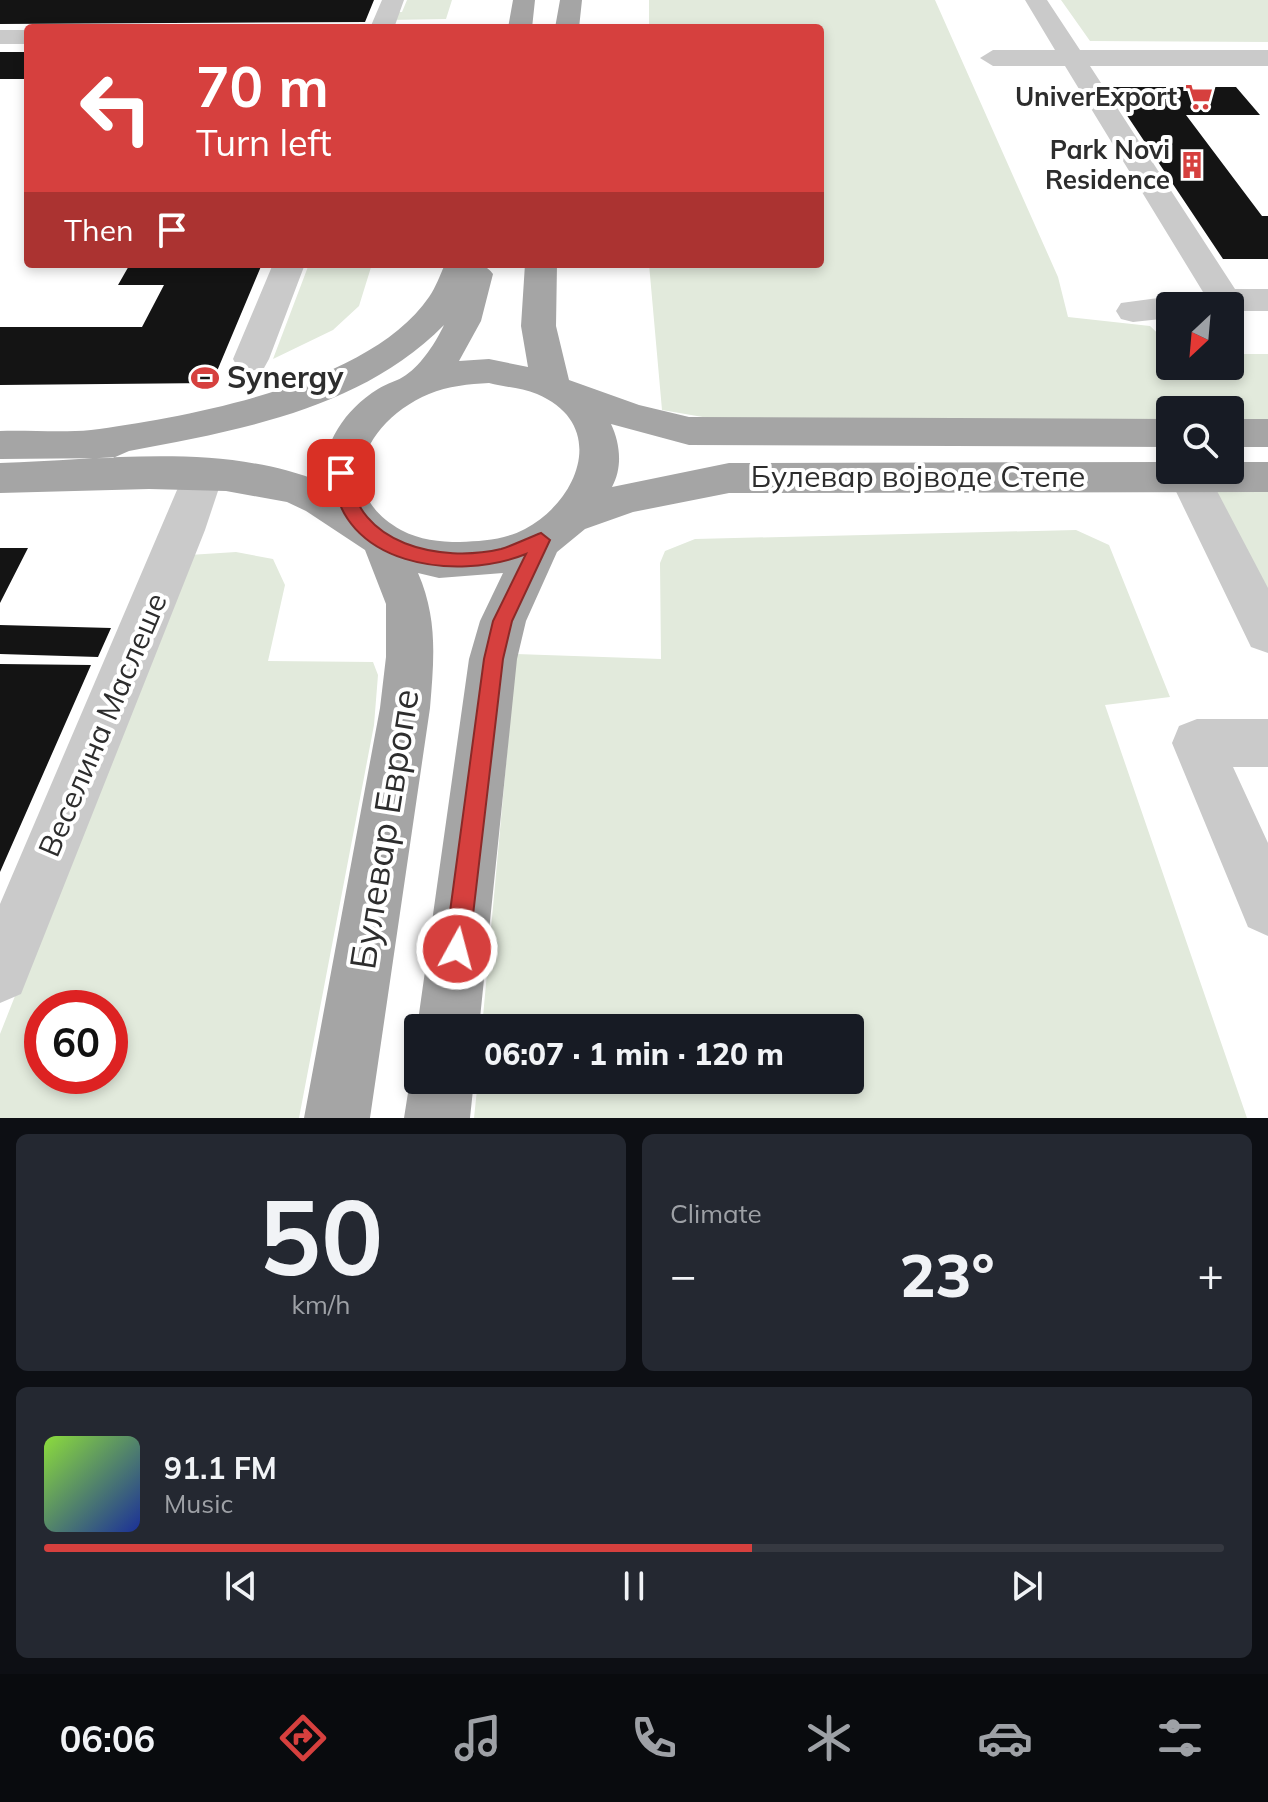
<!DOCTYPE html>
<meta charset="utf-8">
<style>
:root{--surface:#171b24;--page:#242831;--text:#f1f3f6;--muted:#9ea1a6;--line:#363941;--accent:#d6403e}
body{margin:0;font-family:Mulish,sans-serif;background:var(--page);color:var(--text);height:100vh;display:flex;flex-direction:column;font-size:30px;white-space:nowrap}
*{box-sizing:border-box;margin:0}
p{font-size:26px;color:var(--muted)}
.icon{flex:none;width:44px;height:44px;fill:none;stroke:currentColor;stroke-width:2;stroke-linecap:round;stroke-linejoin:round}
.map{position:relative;height:1118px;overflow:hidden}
.side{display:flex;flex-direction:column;gap:16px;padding:16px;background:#0d0f14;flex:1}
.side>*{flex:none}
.guide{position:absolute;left:24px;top:24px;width:800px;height:244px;border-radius:8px;box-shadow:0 4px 12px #0003;background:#d6403e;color:#fff;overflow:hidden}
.needle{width:52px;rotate:206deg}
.buttons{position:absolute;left:1156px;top:292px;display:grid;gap:16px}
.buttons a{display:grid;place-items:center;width:88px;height:88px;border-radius:8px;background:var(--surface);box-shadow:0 4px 12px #0003;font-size:40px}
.speed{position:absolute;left:24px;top:990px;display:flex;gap:16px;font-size:40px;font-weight:700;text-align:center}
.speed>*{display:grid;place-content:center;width:104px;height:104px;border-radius:50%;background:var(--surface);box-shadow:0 4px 12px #0003;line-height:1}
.speed .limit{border:12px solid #d22;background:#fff;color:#111}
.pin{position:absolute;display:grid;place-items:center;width:68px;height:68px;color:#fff;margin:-34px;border-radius:16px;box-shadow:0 4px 12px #0006}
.me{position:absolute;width:88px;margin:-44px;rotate:7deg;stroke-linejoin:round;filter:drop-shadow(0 0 6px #0008)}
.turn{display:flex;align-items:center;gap:28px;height:168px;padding:0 40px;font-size:36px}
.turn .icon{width:104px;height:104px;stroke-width:2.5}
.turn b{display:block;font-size:56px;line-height:68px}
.then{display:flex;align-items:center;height:76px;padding:0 40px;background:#0003;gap:16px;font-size:30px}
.big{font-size:60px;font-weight:800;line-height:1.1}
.side .widget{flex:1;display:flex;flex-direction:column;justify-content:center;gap:12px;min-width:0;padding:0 28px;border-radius:12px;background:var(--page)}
.side .dial{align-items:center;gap:0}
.dial b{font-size:104px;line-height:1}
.song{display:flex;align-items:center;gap:24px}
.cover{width:96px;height:96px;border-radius:12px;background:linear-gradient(135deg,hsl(90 70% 55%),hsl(230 70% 35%))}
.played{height:8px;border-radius:4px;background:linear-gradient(90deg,var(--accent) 60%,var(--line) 60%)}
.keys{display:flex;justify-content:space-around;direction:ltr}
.heat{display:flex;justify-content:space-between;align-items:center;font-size:44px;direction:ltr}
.side .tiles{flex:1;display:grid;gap:16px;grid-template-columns:1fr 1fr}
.widget:last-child{grid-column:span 2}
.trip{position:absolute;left:404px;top:1014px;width:460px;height:80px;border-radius:8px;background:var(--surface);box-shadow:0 4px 12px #0003;font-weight:800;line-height:80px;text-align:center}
.menu{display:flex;height:128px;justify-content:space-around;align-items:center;background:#090b0e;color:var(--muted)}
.menu .icon{width:56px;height:56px}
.menu .current{color:var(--accent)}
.menu b{font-size:36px;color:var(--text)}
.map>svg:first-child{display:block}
.green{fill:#e2eadc;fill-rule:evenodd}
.building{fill:#141414}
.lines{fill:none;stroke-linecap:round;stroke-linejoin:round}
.minor{fill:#cacaca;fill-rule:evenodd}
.major{fill:#a5a5a5;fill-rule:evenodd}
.route{fill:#d6403e;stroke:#8b2a28;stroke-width:2}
.labels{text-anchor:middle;stroke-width:8;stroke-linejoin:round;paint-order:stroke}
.far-poi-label{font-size:26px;font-weight:bold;fill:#2d2d2d;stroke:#fff;text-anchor:end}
.poi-label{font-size:30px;font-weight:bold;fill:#2d2d2d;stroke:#fff;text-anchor:start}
.street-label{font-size:30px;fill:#2d2d2d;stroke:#fff}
.near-street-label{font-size:36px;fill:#2d2d2d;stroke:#fff}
</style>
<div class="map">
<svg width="1268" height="1118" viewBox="0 0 1268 1118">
<rect width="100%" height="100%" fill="#fff"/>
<path class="green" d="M407,0H452L446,19L387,20L388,12H402Z
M649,0H935L1058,277L1068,317L1150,326L1170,345V366H1230V354H1268V422H1230V410H1170V421H726L662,410L649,264H820V28H649Z
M1061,0H1268V42L1090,41Z
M309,264H372L359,306L333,330L273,359Z
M1204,491H1268V608Z
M1076,530L1109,545L1170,697L1105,705L1247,1118H474L478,1080H850V1028H482L516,654L661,659L660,563L665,551L695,539Z
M236,552L273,559L285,585L268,661L373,662L378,675L374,725L299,1118H0V1034L189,555ZM42,1008H110V1076H42Z"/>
<path class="building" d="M0,0H374L365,22L0,24Z
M0,52H28V79H0Z
M1108,87H1236L1260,115H1186L1262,216H1268V259H1223Z
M130,264H262L212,383L0,385V327H142L164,285H118Z
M0,548H28L0,603Z
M0,625L111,628L98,657L0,654Z
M0,664L91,665L0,872Z"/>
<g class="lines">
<path class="minor" d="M382,0H404L394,28H370Z
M1025,0H1047L1080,50H1268V66H1090L1235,289H1268V311H1230V306H1170V318L1133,322L1121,319L1116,311L1121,303L1203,292L1065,66H993L980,58L993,50H1055Z
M0,30H28V44H0Z
M273,264H305L269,359L264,368L251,371L238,368L233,359Z
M203,461L217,465L223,476L205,530L21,994L0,1003V904L183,476L189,465Z
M1172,470H1206L1268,588V653L1251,647L1169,477Z
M1197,719H1268V767H1233L1268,843V936L1248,927L1172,743L1179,726Z"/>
<path class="major" d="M513,0H535L532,28H508Z
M560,0H582L579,28H555Z
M445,264C461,264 483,259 493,274L481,321L459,361L489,359L528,367L521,326L525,264H557L556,326L569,380L639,405L689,417L1170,419V447L689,445L611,424C620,443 623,467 612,487L729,463L1170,462V470H1230V462H1268V492L729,493L633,512L585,529L557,552L526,621L517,659L479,1028H417L469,659L480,621L503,573L439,578L418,573C438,619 434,659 430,708L370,1118H304L380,708L386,657V604L365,550L306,511L287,502L226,491L149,489L0,493V463C104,460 222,442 321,482C324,443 344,410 378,389C387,383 398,381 406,375C422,364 436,342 444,325C361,409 240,430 129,451L113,458L0,459V431C30,430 62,433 91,430C189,417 370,384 429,297C436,287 440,275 445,264ZM489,383C504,387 522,388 537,394C608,424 580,500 525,529C504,540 482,541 460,542C439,542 420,540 401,530C328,489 369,419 429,394C448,386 469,384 489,383Z
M1230,419H1268V447H1230Z
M418,1061V1080H474L470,1118H404L410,1080Z"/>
</g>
<path class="route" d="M341,467L350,473C355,545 441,563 501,549C514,545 528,538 541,533L550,540L512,621L503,659L469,949L466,958L457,961L448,958L445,949L484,659L493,621L526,554C456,582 338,566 333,473Z"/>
<defs>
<g id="supermarket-bare" transform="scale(2.16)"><path d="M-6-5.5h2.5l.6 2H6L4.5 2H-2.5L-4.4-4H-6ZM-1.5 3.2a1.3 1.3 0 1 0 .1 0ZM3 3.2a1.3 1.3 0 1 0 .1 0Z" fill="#d6403e" stroke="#fff" stroke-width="2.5" paint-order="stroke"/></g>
<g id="building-bare" transform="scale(2.16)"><path d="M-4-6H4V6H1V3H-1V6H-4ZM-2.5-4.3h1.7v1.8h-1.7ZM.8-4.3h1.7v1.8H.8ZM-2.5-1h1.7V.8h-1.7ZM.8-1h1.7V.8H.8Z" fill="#d6403e" stroke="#fff" stroke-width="2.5" paint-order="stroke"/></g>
<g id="stadium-bare" transform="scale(2.16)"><path d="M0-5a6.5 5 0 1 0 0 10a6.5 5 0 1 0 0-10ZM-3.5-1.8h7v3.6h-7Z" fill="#d6403e" stroke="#fff" stroke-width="2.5" paint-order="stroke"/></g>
</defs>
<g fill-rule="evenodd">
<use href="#supermarket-bare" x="1199" y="97"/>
<use href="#building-bare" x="1192" y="165"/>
<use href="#stadium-bare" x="205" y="378"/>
</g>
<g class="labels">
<g class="far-poi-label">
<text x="1177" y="106">UniverExport</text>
<text x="1170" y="159">Park Novi<tspan x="1170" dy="30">Residence</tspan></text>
</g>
<g class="poi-label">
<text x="227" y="388">Synergy</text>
</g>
<g class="street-label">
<text x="918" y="487">Булевар војводе Степе</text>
<text transform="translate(103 725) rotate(-67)" y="10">Веселина Маслеше</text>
</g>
<g class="near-street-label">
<text transform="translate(384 829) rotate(-81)" y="13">Булевар Европе</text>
</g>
</g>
</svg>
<div class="buttons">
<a><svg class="needle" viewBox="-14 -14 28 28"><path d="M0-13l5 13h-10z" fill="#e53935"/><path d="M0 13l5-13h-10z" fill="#9ea1a6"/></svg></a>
<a><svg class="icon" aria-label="search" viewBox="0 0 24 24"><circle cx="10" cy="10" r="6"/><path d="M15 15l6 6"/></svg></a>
</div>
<div class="speed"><div class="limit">60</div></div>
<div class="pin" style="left:341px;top:473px;background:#d93025"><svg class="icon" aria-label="arrive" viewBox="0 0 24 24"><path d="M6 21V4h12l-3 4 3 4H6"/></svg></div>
<svg class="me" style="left:457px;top:949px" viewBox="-20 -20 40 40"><circle r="17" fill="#d6403e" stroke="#fff" stroke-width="3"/><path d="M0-11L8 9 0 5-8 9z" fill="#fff"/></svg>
<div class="trip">06:07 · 1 min · 120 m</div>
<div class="guide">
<div class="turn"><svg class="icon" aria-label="left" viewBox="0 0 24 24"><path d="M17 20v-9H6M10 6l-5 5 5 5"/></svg><div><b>70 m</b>Turn left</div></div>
<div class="then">Then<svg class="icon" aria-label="arrive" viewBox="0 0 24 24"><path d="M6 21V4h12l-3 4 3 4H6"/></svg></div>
</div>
</div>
<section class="side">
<div class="tiles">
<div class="widget dial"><b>50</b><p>km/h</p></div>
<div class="widget"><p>Climate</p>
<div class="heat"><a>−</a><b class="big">23°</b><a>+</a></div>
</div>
<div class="widget">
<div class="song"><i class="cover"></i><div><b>91.1 FM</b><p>Music</p></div></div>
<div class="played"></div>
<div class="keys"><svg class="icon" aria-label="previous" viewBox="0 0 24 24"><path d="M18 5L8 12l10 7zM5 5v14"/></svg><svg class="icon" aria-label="pause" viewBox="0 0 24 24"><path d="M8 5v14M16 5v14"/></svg><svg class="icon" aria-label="next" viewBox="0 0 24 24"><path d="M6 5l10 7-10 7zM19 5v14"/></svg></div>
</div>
</div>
</section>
<nav class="menu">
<b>06:06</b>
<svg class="icon current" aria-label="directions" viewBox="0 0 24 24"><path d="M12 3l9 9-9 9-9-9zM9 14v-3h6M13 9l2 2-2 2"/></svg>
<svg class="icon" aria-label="music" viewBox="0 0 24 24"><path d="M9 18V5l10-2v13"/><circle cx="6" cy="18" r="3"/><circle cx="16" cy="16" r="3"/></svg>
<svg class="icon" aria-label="phone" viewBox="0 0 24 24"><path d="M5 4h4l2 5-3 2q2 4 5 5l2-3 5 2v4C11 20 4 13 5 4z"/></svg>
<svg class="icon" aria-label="climate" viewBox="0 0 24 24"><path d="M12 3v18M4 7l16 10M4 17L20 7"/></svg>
<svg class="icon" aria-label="car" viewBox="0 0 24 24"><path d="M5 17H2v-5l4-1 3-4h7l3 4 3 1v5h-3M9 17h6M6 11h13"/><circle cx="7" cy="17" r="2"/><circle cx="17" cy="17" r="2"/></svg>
<svg class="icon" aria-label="filters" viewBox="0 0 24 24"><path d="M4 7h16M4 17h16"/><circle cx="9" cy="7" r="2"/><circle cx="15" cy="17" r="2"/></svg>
</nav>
